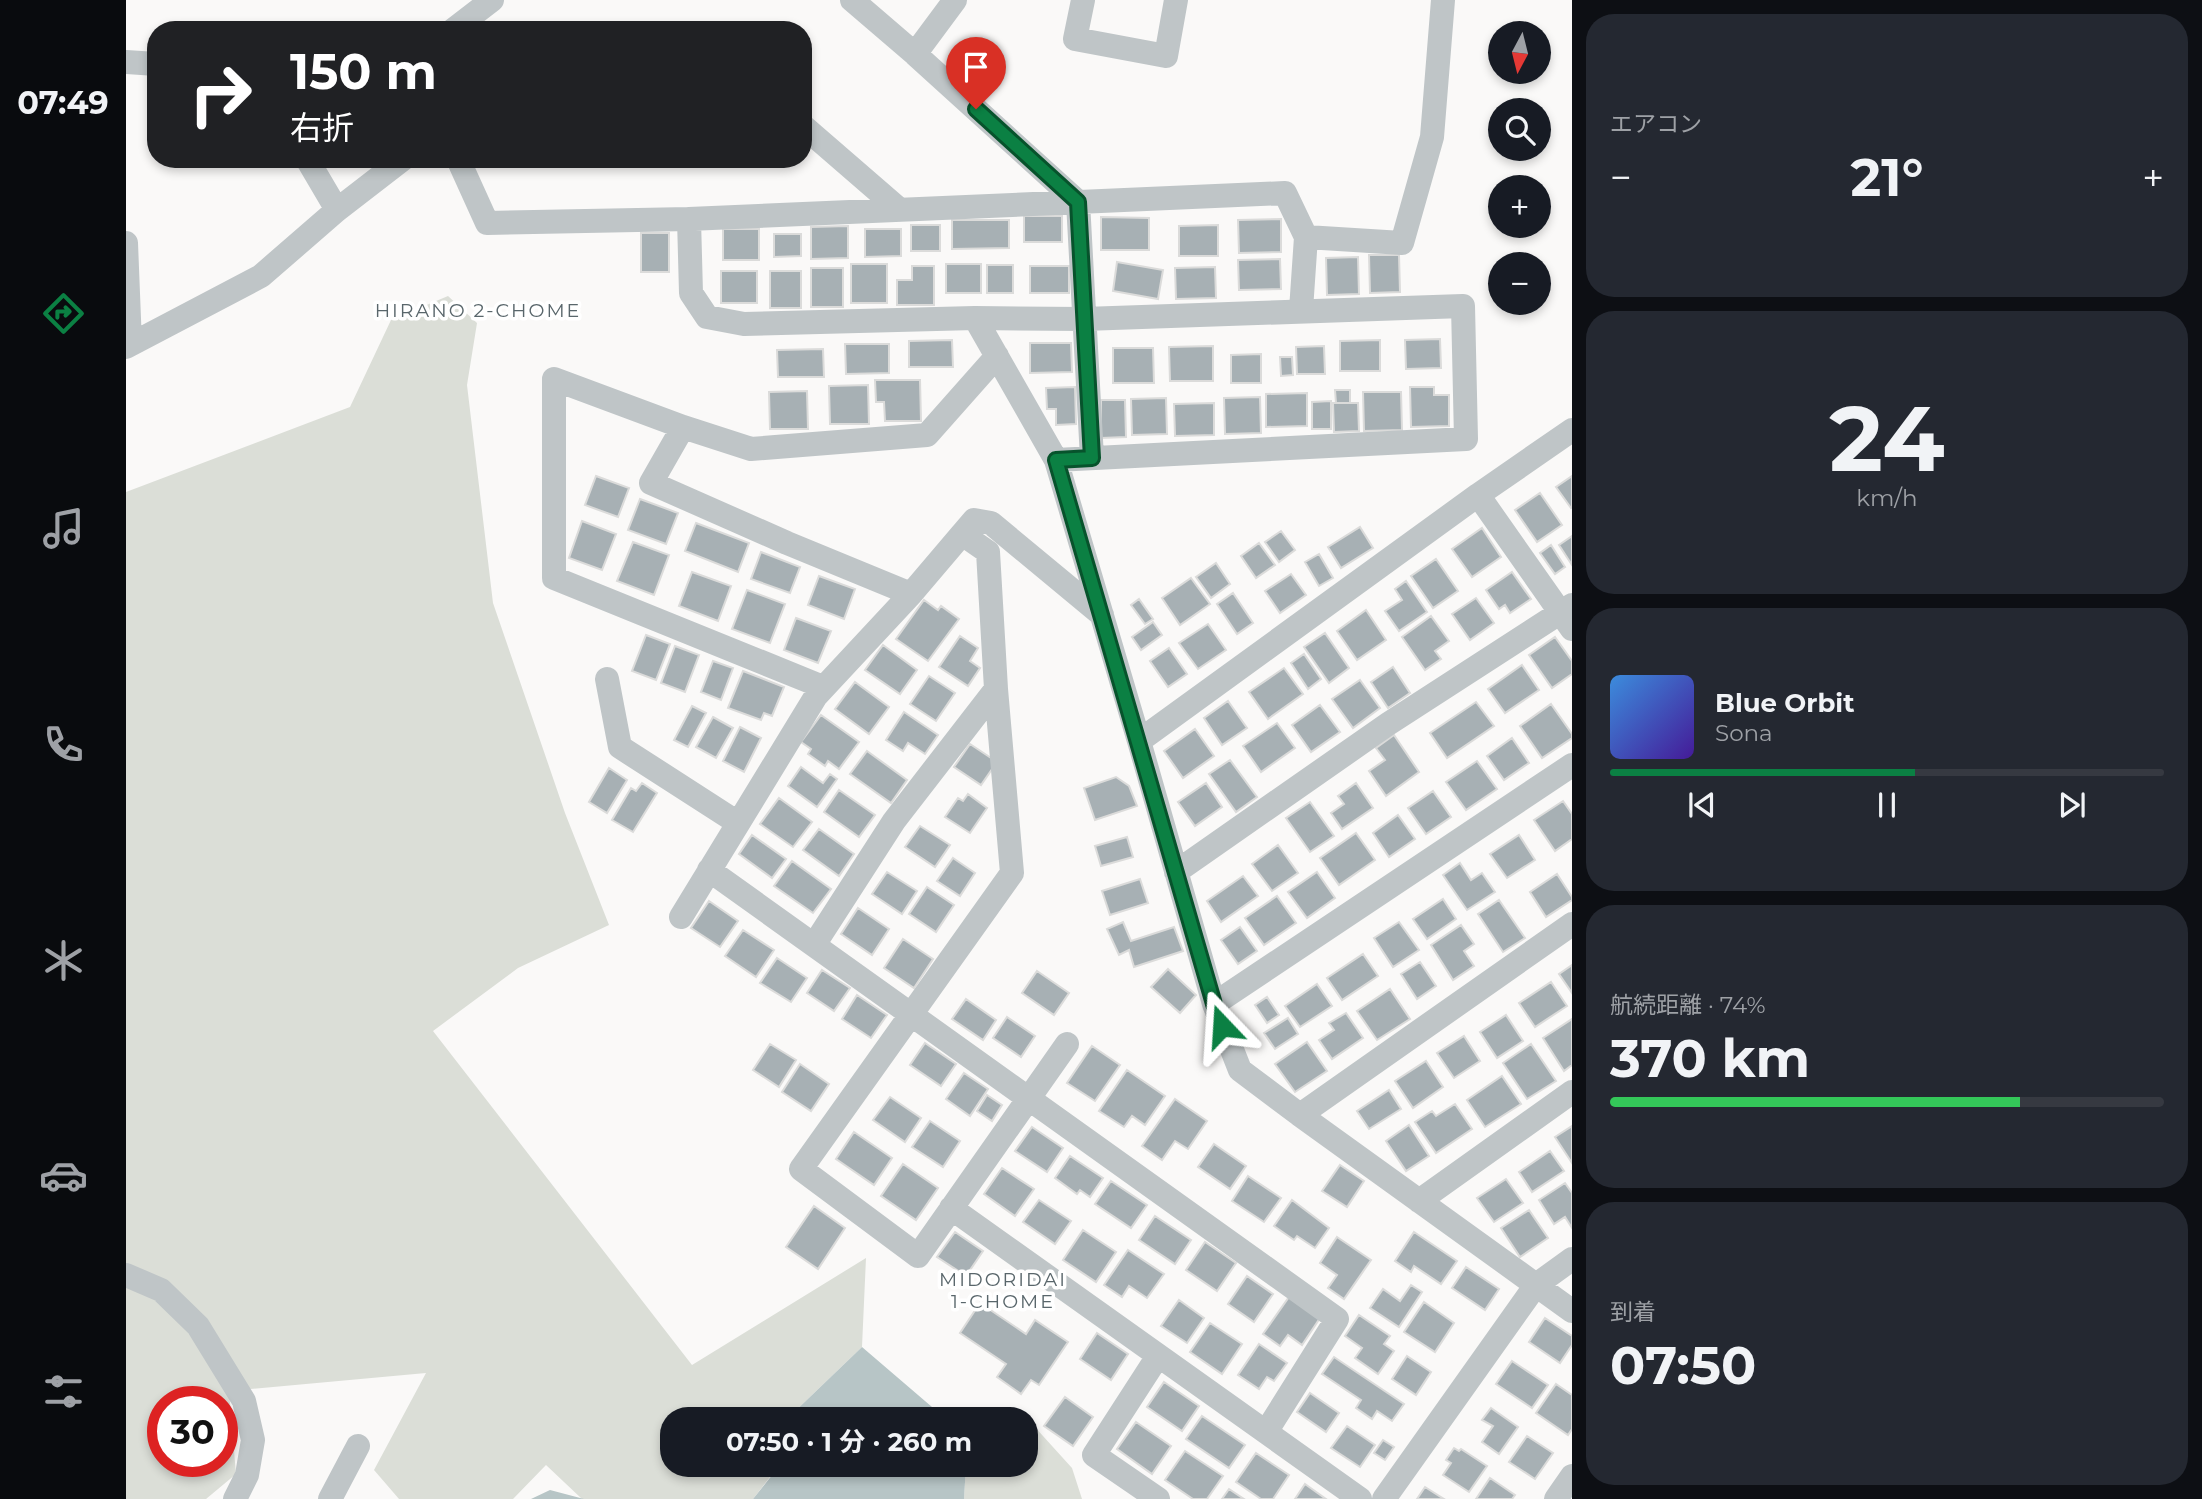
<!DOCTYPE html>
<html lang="ja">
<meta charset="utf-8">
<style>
:root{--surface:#171b24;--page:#242831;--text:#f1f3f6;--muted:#9ea1a6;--line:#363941;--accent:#0b8043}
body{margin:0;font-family:Montserrat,"Noto Sans JP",sans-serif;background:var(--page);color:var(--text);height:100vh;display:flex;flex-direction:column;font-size:26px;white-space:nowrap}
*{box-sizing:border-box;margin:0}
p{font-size:23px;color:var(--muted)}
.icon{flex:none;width:38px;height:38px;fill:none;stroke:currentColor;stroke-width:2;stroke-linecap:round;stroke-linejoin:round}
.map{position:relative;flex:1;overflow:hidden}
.details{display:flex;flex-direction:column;gap:14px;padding:14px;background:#0d0f14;width:630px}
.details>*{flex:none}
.guide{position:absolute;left:21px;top:21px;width:665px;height:147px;border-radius:28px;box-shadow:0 4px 10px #0003;background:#202124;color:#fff;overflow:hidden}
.needle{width:46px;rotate:187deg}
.fabs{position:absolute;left:1362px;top:21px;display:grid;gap:14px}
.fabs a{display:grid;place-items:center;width:63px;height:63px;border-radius:50%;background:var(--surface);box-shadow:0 4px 10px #0003;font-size:35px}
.speed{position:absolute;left:21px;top:1386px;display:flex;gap:14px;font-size:35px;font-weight:700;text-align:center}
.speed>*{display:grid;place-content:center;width:91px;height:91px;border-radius:50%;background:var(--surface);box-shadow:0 4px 10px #0003;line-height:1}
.speed .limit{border:10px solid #d22;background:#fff;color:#111}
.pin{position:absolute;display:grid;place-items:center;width:60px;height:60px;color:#fff;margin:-72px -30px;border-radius:50% 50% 50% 0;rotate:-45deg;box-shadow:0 0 7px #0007}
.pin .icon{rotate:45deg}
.me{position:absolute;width:77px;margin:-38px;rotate:340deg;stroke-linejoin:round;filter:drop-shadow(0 0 5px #0008)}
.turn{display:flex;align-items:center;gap:24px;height:147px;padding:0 28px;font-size:32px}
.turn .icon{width:91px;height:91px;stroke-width:2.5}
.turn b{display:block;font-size:49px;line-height:60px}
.big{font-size:52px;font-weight:700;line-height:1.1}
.details .card{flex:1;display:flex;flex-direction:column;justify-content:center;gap:10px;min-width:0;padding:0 24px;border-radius:28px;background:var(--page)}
.details .dial{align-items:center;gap:0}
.dial b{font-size:91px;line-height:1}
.song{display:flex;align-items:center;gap:21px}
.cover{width:84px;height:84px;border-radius:10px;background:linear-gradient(135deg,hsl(210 70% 55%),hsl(260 70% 35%))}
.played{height:7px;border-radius:4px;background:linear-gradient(90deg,var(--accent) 55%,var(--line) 55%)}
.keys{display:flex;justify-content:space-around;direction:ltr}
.heat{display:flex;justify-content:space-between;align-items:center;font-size:38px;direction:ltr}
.charge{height:10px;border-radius:5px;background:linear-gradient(90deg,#34c759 74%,var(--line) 0)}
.trip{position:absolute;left:534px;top:1407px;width:378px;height:70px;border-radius:28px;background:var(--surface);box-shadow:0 4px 10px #0003;font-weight:700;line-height:70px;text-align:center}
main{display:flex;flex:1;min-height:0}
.tabs{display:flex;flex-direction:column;width:126px;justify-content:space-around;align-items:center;background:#090b0e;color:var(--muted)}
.tabs .icon{width:49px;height:49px}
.tabs .current{color:var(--accent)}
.tabs b{font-size:32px;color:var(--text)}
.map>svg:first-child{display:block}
.green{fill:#dbded7;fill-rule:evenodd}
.water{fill:#b7c5c6}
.building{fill:#a7b0b4;stroke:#dbdbda;stroke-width:2}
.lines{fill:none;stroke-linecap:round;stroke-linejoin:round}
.street{stroke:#bfc5c7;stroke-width:24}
.route-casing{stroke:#07532c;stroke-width:18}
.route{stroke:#0b8043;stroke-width:12}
.labels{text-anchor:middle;stroke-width:7;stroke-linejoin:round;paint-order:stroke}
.neighbourhood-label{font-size:19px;letter-spacing:2px;fill:#59666b;stroke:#fff}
</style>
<main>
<nav class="tabs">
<b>07:49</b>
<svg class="icon current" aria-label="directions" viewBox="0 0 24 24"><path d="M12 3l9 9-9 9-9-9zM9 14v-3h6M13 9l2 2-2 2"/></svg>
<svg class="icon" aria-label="music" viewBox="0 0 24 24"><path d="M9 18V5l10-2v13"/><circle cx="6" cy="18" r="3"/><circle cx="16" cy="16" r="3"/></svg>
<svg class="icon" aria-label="phone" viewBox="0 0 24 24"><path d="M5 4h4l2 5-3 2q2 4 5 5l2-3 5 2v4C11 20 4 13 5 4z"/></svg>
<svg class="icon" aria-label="climate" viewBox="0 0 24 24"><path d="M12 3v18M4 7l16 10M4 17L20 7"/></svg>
<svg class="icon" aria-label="car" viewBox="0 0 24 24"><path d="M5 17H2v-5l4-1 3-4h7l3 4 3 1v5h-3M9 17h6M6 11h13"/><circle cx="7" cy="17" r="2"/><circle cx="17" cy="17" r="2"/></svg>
<svg class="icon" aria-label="filters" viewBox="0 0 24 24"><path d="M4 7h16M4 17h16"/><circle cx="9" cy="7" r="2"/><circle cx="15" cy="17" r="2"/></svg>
</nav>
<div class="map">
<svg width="1446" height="1499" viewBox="0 0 1446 1499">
<rect width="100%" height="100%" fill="#faf9f8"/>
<path class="green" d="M322,296L351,323L341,385L367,603L439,813L483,925L392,968L307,1031L566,1365L740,1258L736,1347L661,1419H546V1465H646L647,1473L627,1499H456L420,1465L387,1499H273L248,1470L300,1373L103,1391L110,1474L80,1499H0V492L224,407L265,320ZM37,1402H96V1461H37Z
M907,1425L946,1468L956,1499H838L840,1465H900V1426Z"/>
<path class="water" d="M736,1347L820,1419H661Z
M646,1465H840L838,1499H627L647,1474Z
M424,1490L458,1499H405Z"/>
<path class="building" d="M898,216H936V242H898Z
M975,217L1023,218V250H975Z
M1155,219V252L1113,253L1112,220Z
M826,220H883V248L826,249Z
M785,225H814V251H785Z
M1092,225V256H1053V226Z
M722,226V258L685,259V227Z
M597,229H633V260H597Z
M739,229H775V256L739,257Z
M515,233H543V272H515Z
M648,234H675V256L648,257Z
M1243,255H1273L1274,292L1244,293Z
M1232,257L1233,294L1201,295L1200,258Z
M1154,259L1155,289L1113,290L1112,260Z
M991,262L1037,270L1032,299L987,291Z
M725,264H761V303H725Z
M820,264H855V293H820Z
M861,265H887V293H861Z
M786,266H808V305H771V280H786Z
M904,266H943V293H904Z
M1089,267L1090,298L1050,299L1049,268Z
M685,268H717V307H685Z
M595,271H631V303H595Z
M644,271H675V308H644Z
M1314,339L1315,368L1280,369L1279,340Z
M826,340L827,367H783V341Z
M1254,340V371H1214V341Z
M904,343H945L946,372L904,373Z
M719,344H763V373L720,374Z
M1087,346V381H1044L1043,347Z
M1198,346L1199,374H1171L1170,347Z
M987,348H1027L1028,383H987Z
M697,349L698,377H652L651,350Z
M1135,354V383H1105V355Z
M1154,357H1166L1167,375L1155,376Z
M749,380H794L795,421H759L758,402H750Z
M742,385L743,424H704L703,386Z
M949,387L950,424L930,425V409H921L920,388Z
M1284,387H1308V395H1323V426L1285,427Z
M1209,390H1224V403H1210Z
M681,391L682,429H644L643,392Z
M1237,392H1275L1276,430L1238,431Z
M1181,393V426L1140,427V394Z
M1134,397L1135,433L1099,434L1098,398Z
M1040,398L1041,434L1006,435L1005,399Z
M975,400H999L1000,437L975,438Z
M1205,401V429H1186V402Z
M1088,403V435L1049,436L1048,404Z
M1207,403H1232L1233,431L1208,432Z
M470,476L503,488L492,517L459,505Z
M1446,476V507L1445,508L1430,487Z
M1414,493L1436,525L1411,542L1389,510Z
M514,499L552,513L540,544L502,530Z
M456,521L490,534L476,570L443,558Z
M570,523L623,543L612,572L559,551Z
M1234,527L1247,548L1215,568L1202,547Z
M1356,528L1375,557L1346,577L1326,549Z
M1155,531L1169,550L1153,562L1139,542Z
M1446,536V565L1433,545Z
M507,542L543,555L528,595L491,581Z
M1133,543L1149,565L1130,578L1115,556Z
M1425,545L1439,567L1429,574L1414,553Z
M635,552L674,567L664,593L625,579Z
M1193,554L1207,578L1193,586L1179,562Z
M1310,559L1332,591L1307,608L1285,576Z
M1090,563L1104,584L1085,598L1070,577Z
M566,572L605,586L592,621L553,606Z
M1386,572L1405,599L1384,613L1379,605L1373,609L1360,590Z
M1165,574L1180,595L1154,613L1139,591Z
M693,576L729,589L718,619L682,605Z
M1065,578L1084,604L1054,625L1036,598Z
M1280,581L1301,612L1273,631L1259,611L1276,600L1269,589Z
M621,590L659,604L644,643L606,629Z
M1107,593L1127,623L1111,634L1091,604Z
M1350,598L1368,623L1344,640L1326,614Z
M1013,599L1027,619L1019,624L1005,605Z
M798,600L812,610L815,606L833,619L802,661L770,639Z
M1240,610L1260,640L1231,660L1211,631Z
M1305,616L1323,641L1309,651L1315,659L1299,670L1276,637Z
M670,618L705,631L692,663L658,650Z
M1027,622L1036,635L1015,650L1006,637Z
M1082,624L1100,650L1072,669L1053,643Z
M1199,633L1223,668L1203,683L1178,647Z
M520,635L544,644L530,680L506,671Z
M834,636L852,648L844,661L854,668L842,686L813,667Z
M1429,637L1446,661V674L1426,688L1403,655Z
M757,645L791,670L774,694L739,670Z
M549,646L573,655L559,692L535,683Z
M1043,648L1061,674L1042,687L1024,661Z
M1178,654L1195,679L1182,689L1165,663Z
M587,661L607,668L595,700L575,692Z
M1396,665L1413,690L1379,713L1362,689Z
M1267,667L1284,693L1262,708L1245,682Z
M1158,668L1177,694L1142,719L1123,692Z
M617,671L658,687L646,716L638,713L635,720L602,708Z
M803,676L829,693L810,721L784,704Z
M1234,680L1254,708L1227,728L1206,699Z
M729,682L763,707L743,734L709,709Z
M1102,701L1121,728L1096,745L1078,718Z
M1350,702L1368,726L1321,758L1304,733Z
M1425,704L1446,734V738L1416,758L1394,726Z
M1194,705L1214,732L1185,752L1166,725Z
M566,706L580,713L562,747L548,740Z
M778,712L812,735L799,754L782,743L777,751L760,740Z
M695,715L733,742L713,769L702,761L699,766L682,754L685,749L675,742Z
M587,717L607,728L590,758L570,747Z
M1151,723L1169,748L1135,772L1117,746Z
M614,727L635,738L618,772L597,761Z
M1069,729L1088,756L1057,778L1038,751Z
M1268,735L1293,772L1260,796L1243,771L1259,760L1250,748Z
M1386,738L1403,763L1378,780L1361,756Z
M844,744L871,762L855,785L828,767Z
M741,751L781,780L765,803L724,774Z
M1104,760L1131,797L1110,812L1083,774Z
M1351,761L1371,789L1340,810L1320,782Z
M675,767L697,783L704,774L711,779L691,807L662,786Z
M483,768L501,780L481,813L463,802Z
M990,777L1003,786L1011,806L969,820L958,788Z
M516,783L531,793L507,832L486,820L505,788L510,791Z
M1080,783L1096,807L1069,826L1052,802Z
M1230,783L1247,808L1216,829L1205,813L1218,804L1212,796Z
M713,790L749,815L733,837L698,812Z
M1307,791L1325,817L1300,834L1282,808Z
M842,794L861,808L844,833L819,817L832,798L837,801Z
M653,798L686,822L667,847L634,824Z
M1437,801L1446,814V839L1429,851L1408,820Z
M1184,802L1208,836L1184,852L1160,818Z
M1272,815L1289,839L1263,857L1247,833Z
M794,826L824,845L809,867L779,847Z
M693,829L728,854L713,876L677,850Z
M1230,833L1249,860L1213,885L1194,858Z
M626,835L660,859L646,878L613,854Z
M1393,835L1409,860L1381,878L1364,854Z
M1001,837L1007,857L975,866L969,846Z
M1152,845L1172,873L1146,891L1126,864Z
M827,858L849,873L834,896L811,881Z
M666,861L705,889L687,913L648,886Z
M1334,863L1345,880L1356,873L1369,892L1341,910L1317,875Z
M761,872L791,891L776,914L746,894Z
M1191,872L1209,898L1181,918L1162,892Z
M1431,874L1446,897V900L1420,917L1404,892Z
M1117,876L1132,896L1095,922L1081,901Z
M1014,879L1022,903L984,915L976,891Z
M801,887L828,905L810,932L783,914Z
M1151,896L1170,923L1138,945L1119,918Z
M1317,899L1330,919L1301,939L1287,919Z
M1373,900L1399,938L1377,952L1352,914Z
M583,901L612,921L594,947L565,928Z
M732,908L763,929L746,955L715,934Z
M997,922L1005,941L1048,927L1057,951L1008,967L1003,950L993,955L981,929Z
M1273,922L1293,950L1267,967L1248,938Z
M1335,925L1348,944L1338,951L1348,966L1327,980L1305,945Z
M1114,927L1131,951L1112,964L1095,940Z
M617,930L648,950L630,977L599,956Z
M777,939L807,959L788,988L758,968Z
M1237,954L1252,976L1216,1000L1201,978Z
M651,958L681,978L665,1002L634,983Z
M1294,962L1310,986L1291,999L1275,974Z
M1446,965V993L1433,974Z
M1042,969L1070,995L1054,1013L1025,987Z
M696,970L724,988L708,1011L681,993Z
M911,971L943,993L928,1015L896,993Z
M1425,982L1441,1006L1409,1027L1393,1003Z
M1191,984L1206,1006L1174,1027L1159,1006Z
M1264,989L1284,1019L1251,1040L1231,1011Z
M731,995L761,1015L745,1038L716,1019Z
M1141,997L1153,1015L1141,1023L1129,1005Z
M840,999L870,1020L857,1040L826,1019Z
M1220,1013L1237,1038L1206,1059L1193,1040L1208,1030L1203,1023Z
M1380,1015L1397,1041L1371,1058L1354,1032Z
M881,1017L909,1036L895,1057L867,1038Z
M1162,1018L1172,1034L1149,1049L1138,1033Z
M1446,1019V1065L1438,1071L1417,1038Z
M1338,1036L1354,1061L1328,1078L1311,1053Z
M1181,1042L1201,1071L1169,1092L1149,1064Z
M799,1043L830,1064L815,1086L784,1065Z
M644,1044L670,1060L653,1087L627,1070Z
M1405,1044L1430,1081L1401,1099L1377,1063Z
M966,1046L994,1065L969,1101L941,1083Z
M1300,1061L1317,1087L1287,1108L1269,1081Z
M674,1064L703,1084L685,1111L656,1092Z
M1001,1070L1039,1096L1019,1125L1006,1116L998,1127L973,1111Z
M838,1073L862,1089L844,1116L820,1099Z
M1376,1076L1395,1104L1359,1127L1341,1100Z
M1263,1090L1275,1109L1243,1129L1231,1111Z
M861,1095L876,1105L866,1121L851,1111Z
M764,1097L795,1118L779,1142L747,1120Z
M1049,1099L1081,1121L1062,1149L1049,1141L1036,1160L1016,1146Z
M1329,1104L1346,1129L1310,1153L1289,1122L1306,1111L1310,1116Z
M804,1121L834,1141L817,1167L786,1147Z
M1283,1125L1303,1156L1280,1171L1260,1141Z
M1446,1126V1163L1429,1137Z
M906,1127L937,1148L921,1172L889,1151Z
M728,1132L766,1158L748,1185L710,1159Z
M1088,1144L1120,1166L1104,1189L1072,1167Z
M1424,1151L1438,1171L1406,1192L1393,1172Z
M944,1156L977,1178L964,1197L954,1190L951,1194L929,1178Z
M777,1164L812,1188L790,1220L755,1196Z
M1214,1165L1238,1181L1221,1207L1196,1191Z
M876,1168L908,1189L889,1216L858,1194Z
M1122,1176L1155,1198L1138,1222L1106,1201Z
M1380,1179L1397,1203L1368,1222L1351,1198Z
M985,1181L1021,1205L1005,1228L969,1204Z
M1439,1183L1446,1193V1228L1439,1217L1428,1224L1413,1200Z
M913,1200L945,1221L929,1244L897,1222Z
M1166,1200L1203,1228L1189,1248L1171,1236L1168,1240L1148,1226Z
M688,1206L719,1228L692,1269L660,1247Z
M1403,1210L1422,1238L1394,1257L1375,1228Z
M1029,1216L1065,1240L1049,1264L1013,1240Z
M957,1230L990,1252L970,1282L937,1260Z
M829,1232L857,1251L840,1276L811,1257Z
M1288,1232L1331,1261L1315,1284L1288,1266L1285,1272L1269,1261Z
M1211,1237L1245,1260L1218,1299L1202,1288L1211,1275L1194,1263Z
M1079,1242L1110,1263L1091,1291L1060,1270Z
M1002,1250L1038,1274L1021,1298L1003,1286L996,1297L978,1285Z
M1340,1267L1373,1289L1359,1310L1326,1288Z
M1121,1276L1147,1294L1128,1322L1102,1304Z
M1285,1285L1296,1292L1273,1327L1244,1308L1257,1289L1274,1301Z
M1163,1297L1194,1318L1176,1345L1162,1335L1154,1346L1137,1334Z
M1053,1300L1078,1318L1061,1343L1035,1326Z
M1298,1302L1328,1323L1309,1352L1278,1332Z
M854,1303L900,1334L909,1320L942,1342L913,1385L905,1380L895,1394L871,1377L880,1364L834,1333Z
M1233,1315L1264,1336L1258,1344L1268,1351L1252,1374L1229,1358L1236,1348L1219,1336Z
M1419,1318L1446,1336V1345L1434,1363L1403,1342Z
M1084,1323L1116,1344L1096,1374L1064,1352Z
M971,1333L1002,1354L985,1380L954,1359Z
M1133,1344L1161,1363L1148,1381L1141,1377L1133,1389L1112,1375Z
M1281,1356L1305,1372L1290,1395L1266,1379Z
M1208,1357L1278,1404L1266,1421L1251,1411L1246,1419L1230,1408L1235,1400L1196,1374Z
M1386,1361L1422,1385L1406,1408L1370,1384Z
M1038,1382L1073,1406L1056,1431L1021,1407Z
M1430,1384L1446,1395V1429L1442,1435L1410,1413Z
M1184,1393L1213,1413L1200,1432L1171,1412Z
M939,1397L967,1417L947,1446L918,1426Z
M1365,1408L1392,1427L1373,1454L1356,1442L1367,1426L1356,1420Z
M1076,1416L1119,1445L1103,1468L1060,1439Z
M1010,1422L1045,1446L1026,1474L991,1449Z
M1221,1426L1249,1445L1234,1467L1205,1448Z
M1401,1436L1427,1453L1409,1479L1383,1462Z
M1257,1440L1268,1447L1259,1460L1248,1453Z
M1328,1448L1333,1451L1335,1449L1361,1466L1343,1492L1317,1475L1325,1463L1320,1460Z
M1059,1451L1097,1476L1081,1499H1067L1039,1480Z
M1130,1453L1163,1475L1147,1499H1135L1110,1482Z
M1364,1478L1389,1495L1386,1499H1350Z
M1179,1484L1200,1499H1169Z
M1299,1487L1318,1499H1291Z
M1103,1489L1118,1499H1096Z"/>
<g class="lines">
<path class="street" d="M726,0L789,54
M829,0L789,54L952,202L966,458
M957,0L949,39L1040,56L1050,0
M327,30L366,0
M0,62L30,64
M677,126L774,210
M181,159L211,210
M332,159L361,223L563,219
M1180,237L1276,243L1306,137L1317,0
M0,243L4,344
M849,318L930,460L1013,741
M0,347L135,276L211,210L277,159
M557,427L525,483L661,543L785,594
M930,460L1340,439L1337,306L958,319L849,318L618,324L581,317L565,293L563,219L1159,193L1180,237L1175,310
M1352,495L1446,430
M836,534L848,520L865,523L976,615
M481,679L494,747L612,823
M697,687L428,578V379L557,427L625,449L801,435L871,356
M583,870L1211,1319L1140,1432
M1050,872L1262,724L1446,605
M555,917L690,696L785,594L836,534L862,552L870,689L886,873L675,1169L792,1256L941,1044
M1446,924L1174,1115L1446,1311
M688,945L768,821L870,689
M1088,1004L1013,741L1352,495L1446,629
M1174,1115L1114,1070L1088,1004L1446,765
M1293,1201L1446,1092
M825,1208L1234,1499
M0,1275L35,1290L72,1326L118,1401L127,1440L121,1475L109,1499
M204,1499L232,1446
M1032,1499L968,1455L1032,1356
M1258,1499L1410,1285L1446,1259
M1430,1499L1446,1476"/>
</g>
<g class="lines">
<g class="route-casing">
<path id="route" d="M850,109L952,202L966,458L930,460L1088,1004L1096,1026"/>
</g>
<use href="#route" class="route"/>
</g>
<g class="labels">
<g class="neighbourhood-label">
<text x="352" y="317">HIRANO 2-CHOME</text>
<text x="877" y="1286">MIDORIDAI<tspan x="877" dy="22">1-CHOME</tspan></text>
</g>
</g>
</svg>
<div class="fabs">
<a><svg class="needle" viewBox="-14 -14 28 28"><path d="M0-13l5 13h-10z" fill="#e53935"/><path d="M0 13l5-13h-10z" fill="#9ea1a6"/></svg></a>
<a><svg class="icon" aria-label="search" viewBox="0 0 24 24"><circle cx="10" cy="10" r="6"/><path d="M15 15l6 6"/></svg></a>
<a>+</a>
<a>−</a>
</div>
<div class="speed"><div class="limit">30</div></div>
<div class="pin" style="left:850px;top:109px;background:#d93025"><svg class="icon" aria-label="arrive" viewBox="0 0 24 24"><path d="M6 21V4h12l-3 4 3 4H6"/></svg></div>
<svg class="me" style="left:1096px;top:1026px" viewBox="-20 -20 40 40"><path d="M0-17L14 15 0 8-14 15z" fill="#0b8043" stroke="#fff" stroke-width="4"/></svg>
<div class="trip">07:50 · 1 分 · 260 m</div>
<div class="guide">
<div class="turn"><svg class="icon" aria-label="right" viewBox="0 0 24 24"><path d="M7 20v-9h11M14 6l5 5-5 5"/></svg><div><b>150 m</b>右折</div></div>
</div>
</div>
<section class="details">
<div class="card"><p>エアコン</p>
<div class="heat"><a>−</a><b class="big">21°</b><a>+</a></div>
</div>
<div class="card dial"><b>24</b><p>km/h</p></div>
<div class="card">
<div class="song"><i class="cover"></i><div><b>Blue Orbit</b><p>Sona</p></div></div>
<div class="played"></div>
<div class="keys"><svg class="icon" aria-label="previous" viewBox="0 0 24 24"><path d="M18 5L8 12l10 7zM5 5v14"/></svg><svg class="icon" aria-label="pause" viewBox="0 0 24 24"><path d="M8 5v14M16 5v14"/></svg><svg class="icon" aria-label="next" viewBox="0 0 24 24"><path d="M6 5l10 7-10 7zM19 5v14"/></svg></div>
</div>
<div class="card"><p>航続距離 · 74%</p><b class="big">370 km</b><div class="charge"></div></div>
<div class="card"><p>到着</p><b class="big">07:50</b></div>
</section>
</main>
